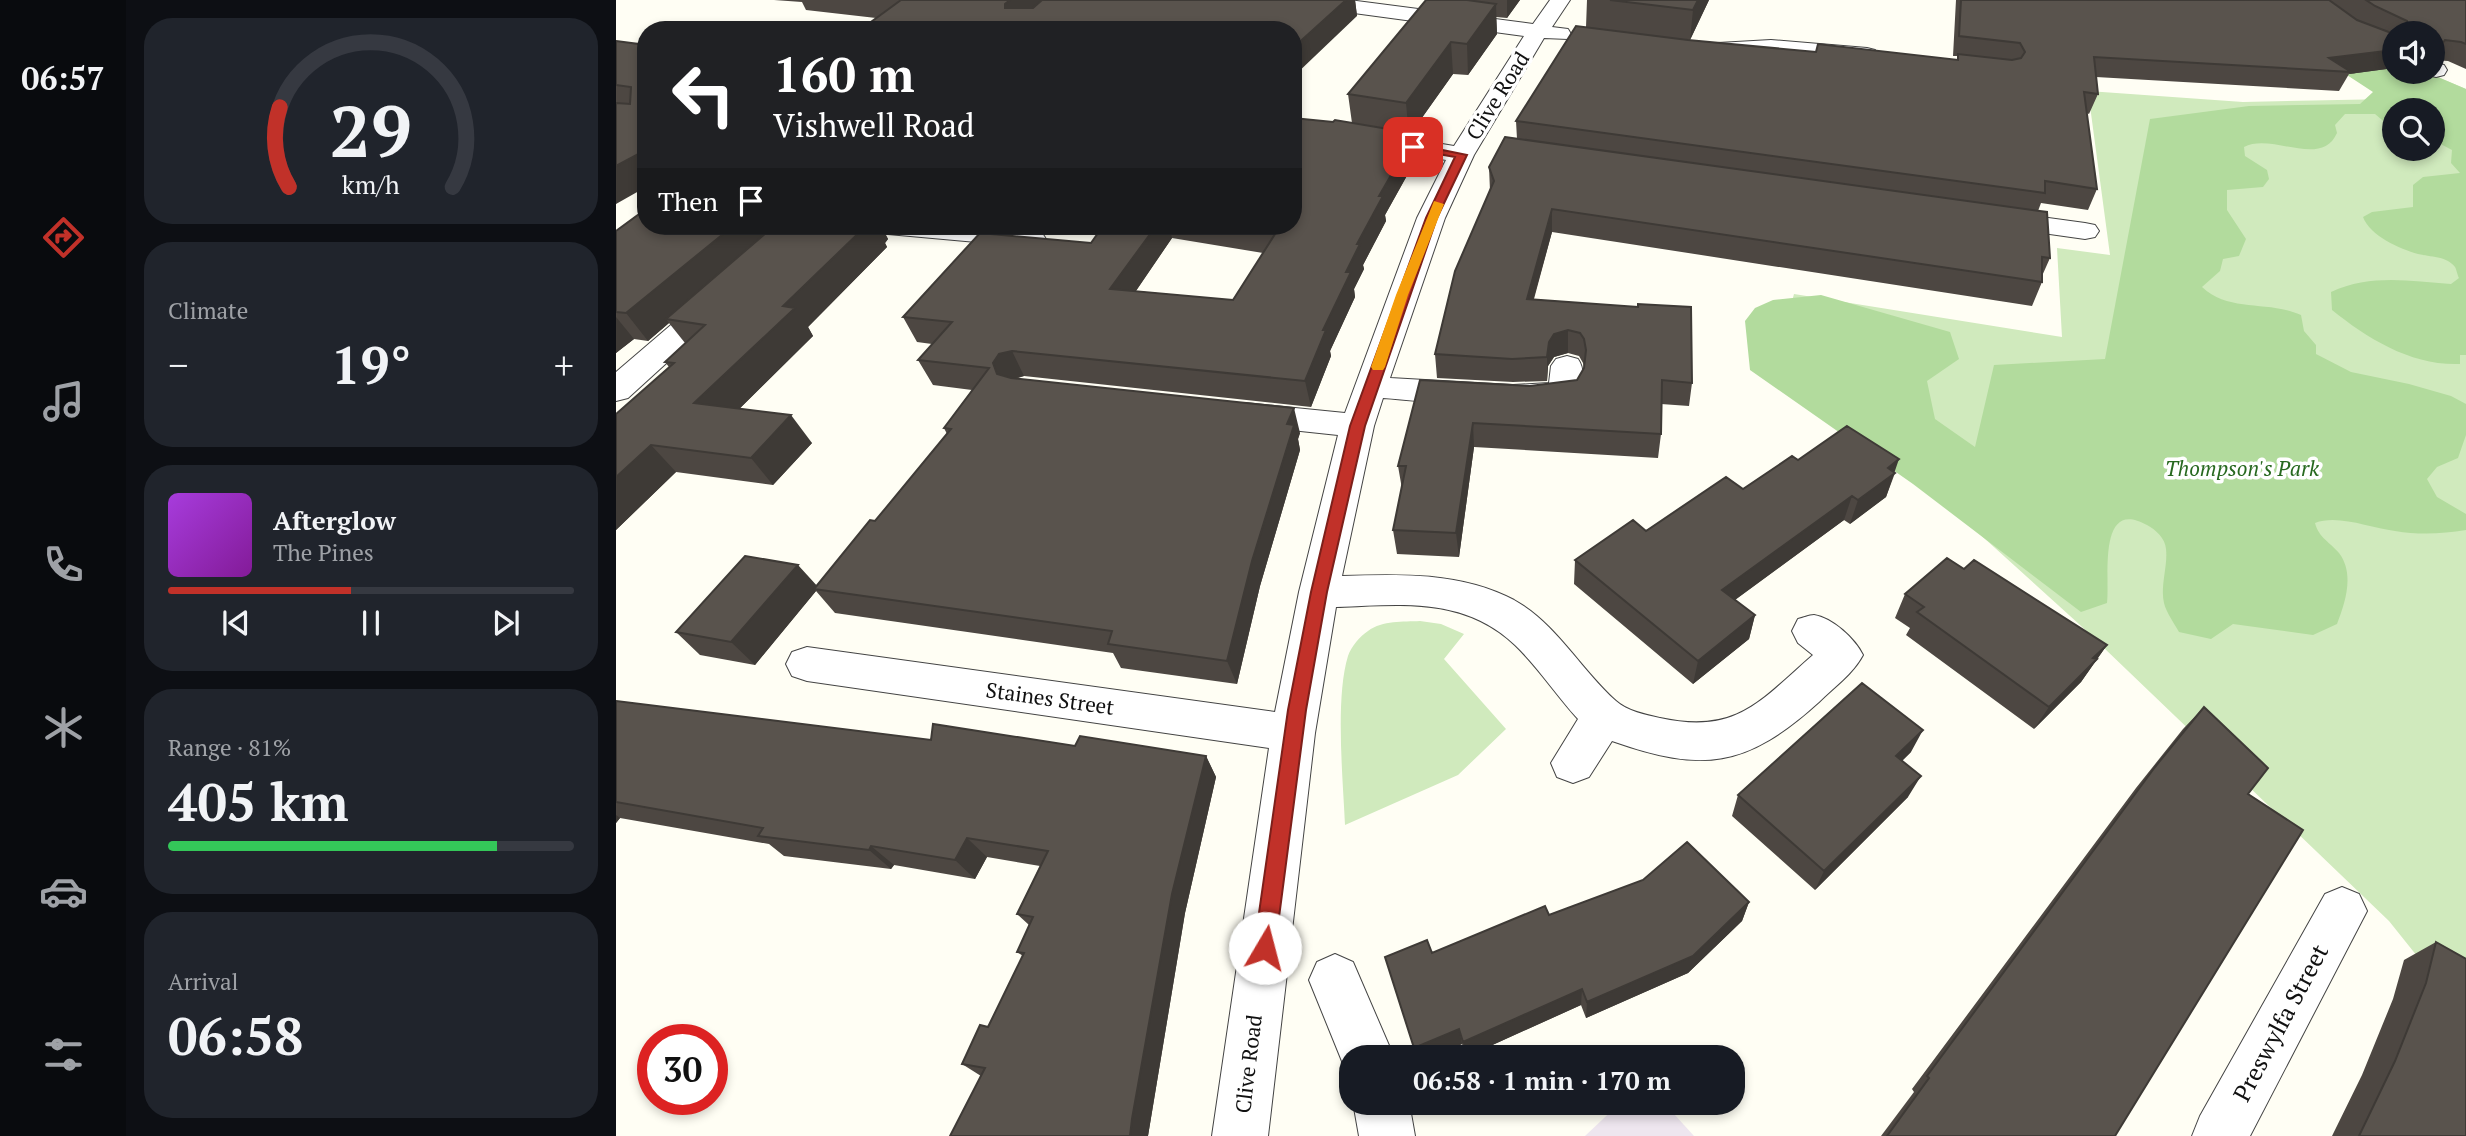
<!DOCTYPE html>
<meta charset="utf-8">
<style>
:root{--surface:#171b24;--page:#20242c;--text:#f1f3f6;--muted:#9ea1a6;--line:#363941;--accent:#c13129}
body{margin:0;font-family:"PT Serif",serif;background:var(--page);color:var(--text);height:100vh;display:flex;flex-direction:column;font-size:26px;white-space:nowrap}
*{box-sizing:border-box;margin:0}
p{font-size:23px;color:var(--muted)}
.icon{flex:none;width:38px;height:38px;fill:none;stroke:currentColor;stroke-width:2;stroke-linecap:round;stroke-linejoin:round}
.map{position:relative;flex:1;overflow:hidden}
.sheet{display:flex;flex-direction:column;gap:18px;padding:18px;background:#0d0f14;width:490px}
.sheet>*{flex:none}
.top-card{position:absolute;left:21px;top:21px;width:665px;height:214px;border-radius:28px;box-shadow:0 4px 10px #0003;background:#202124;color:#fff;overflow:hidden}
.fabs{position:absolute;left:1766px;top:21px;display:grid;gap:14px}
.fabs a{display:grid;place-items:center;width:63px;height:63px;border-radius:50%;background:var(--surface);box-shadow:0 4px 10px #0003;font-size:35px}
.speed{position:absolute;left:21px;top:1024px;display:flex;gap:14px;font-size:35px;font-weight:700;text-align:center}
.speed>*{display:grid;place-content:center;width:91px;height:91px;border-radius:50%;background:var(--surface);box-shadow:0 4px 10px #0003;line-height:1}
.speed .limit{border:10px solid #d22;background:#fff;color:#111}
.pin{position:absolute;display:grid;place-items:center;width:60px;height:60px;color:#fff;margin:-30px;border-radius:14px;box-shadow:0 4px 10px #0006}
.me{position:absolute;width:77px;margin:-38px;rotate:8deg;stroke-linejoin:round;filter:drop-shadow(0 0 5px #0008)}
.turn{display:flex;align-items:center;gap:24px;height:147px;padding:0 21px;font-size:32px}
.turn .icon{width:91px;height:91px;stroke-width:2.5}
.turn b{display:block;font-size:49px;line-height:60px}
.then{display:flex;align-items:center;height:66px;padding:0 21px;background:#0003;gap:14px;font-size:26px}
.big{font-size:52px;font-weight:700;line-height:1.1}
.sheet .card{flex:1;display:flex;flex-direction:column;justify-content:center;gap:10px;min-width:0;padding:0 24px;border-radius:28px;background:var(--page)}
.sheet .dial{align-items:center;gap:0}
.dial svg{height:182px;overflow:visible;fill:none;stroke:var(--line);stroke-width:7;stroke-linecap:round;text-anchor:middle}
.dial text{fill:var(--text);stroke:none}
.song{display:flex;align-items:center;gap:21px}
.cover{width:84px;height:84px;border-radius:10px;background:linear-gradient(135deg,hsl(280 70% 55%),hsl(290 70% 35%))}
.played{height:7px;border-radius:4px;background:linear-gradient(90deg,var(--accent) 45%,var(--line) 45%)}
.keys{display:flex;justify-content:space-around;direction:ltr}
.heat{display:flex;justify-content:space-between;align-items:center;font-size:38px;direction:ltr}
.charge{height:10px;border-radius:5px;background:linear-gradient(90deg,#34c759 81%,var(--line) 0)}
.trip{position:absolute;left:723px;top:1045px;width:406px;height:70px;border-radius:28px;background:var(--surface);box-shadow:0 4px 10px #0003;font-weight:700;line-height:70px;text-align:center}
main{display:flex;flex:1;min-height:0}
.menu{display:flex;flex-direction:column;width:126px;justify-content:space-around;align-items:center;background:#090b0e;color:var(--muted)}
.menu .icon{width:49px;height:49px}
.menu .on{color:var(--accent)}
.menu b{font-size:32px;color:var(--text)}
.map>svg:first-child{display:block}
.industrial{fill:#eee6ef}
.green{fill:#d0eabd;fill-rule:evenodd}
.forest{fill:#b2db9d}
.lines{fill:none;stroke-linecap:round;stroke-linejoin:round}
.minor-casing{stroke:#444;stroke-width:2}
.minor{fill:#fff;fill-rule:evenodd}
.wall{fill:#4d4742;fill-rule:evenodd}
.shaded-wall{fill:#3e3a36}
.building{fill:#59534d;stroke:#3e3a36;stroke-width:2}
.route{fill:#c13129;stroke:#7d201b;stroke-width:2}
.slow{fill:#f59e0b}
.labels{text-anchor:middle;stroke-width:7;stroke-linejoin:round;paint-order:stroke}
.street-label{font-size:21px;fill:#111;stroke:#fff}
.park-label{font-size:21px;font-style:italic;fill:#286920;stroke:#fff}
.near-street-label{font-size:24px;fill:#111;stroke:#fff}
</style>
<main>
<nav class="menu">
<b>06:57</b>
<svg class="icon on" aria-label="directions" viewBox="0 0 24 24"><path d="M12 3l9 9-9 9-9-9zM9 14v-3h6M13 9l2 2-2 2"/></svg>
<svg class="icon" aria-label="music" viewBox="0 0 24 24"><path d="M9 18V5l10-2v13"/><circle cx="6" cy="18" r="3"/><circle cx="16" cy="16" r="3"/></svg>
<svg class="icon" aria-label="phone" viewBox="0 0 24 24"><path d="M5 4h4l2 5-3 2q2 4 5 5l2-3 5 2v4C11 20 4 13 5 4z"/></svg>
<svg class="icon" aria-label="climate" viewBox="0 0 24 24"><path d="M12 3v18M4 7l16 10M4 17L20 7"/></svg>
<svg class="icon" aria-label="car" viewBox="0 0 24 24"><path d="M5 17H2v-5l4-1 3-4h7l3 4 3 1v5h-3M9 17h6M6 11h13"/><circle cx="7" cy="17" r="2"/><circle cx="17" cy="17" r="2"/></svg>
<svg class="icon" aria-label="filters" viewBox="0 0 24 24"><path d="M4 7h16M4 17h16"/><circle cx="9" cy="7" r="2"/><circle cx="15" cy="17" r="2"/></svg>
</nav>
<section class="sheet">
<div class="card dial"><svg viewBox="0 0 100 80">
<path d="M14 69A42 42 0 1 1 86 69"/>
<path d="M14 69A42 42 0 0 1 10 34" stroke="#c13129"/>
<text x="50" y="56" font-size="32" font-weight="700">29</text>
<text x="50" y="72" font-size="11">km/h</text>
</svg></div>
<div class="card"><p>Climate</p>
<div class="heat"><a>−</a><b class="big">19°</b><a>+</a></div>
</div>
<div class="card">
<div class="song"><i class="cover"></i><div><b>Afterglow</b><p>The Pines</p></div></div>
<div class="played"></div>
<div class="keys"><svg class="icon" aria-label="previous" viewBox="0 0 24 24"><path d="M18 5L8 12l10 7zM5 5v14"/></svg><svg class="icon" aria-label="pause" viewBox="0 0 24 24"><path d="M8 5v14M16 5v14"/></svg><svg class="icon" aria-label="next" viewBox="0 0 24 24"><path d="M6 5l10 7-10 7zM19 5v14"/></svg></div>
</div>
<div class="card"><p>Range · 81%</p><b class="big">405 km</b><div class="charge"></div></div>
<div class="card"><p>Arrival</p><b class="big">06:58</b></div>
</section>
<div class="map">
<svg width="1850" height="1136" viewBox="0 0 1850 1136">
<rect width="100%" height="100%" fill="#fffef4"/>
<path class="industrial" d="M1004,1103H1048L1078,1136H969Z"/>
<path class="green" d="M1778,72H1810L1850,89V990L1809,966L1773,921L1464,625L1305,481L1157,370L1178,294L1446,337L1441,248L1494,255L1472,91L1627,102L1774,99ZM1778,110H1816V149H1778Z
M804,621L825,624L848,634L828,659L890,729L842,775L729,825C727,779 719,698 732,656C735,647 744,636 752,631C767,620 787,622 804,621Z"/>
<path class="forest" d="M1648,21L1778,58V72H1810L1850,89V355H1844V364C1796,366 1752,339 1716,310L1715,292C1754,274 1793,281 1835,284L1843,278C1842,277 1840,268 1839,267C1831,256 1814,257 1802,254C1784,249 1754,236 1747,217L1756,212L1797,207V185L1807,177L1844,173L1835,163L1836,150L1817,140L1816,110H1778V130L1759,114H1729L1719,125L1721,133C1705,169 1656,132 1628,147L1629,156L1651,170L1653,179L1647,187L1611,190V210L1630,239L1623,256L1607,259L1604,271L1586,287C1614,313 1652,300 1685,315L1688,331L1700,345V354L1735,372L1793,384L1835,396L1850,404V435L1842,458L1821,467L1811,479L1821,497L1850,514V530C1826,534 1803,535 1779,531C1754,528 1722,514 1699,523C1703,538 1714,542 1723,553C1739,574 1729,603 1721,624L1697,635L1617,624L1595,639L1563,632C1558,623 1550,612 1548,603C1544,586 1552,566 1550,549C1549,538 1540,530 1531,525C1481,497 1494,578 1491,603L1465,612L1297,484L1134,370L1129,321L1139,308L1157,300L1205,295L1334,332L1343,359L1311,381L1319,419L1359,447L1378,365L1489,359L1534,119L1633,106L1744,104L1757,92Z"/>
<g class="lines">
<g class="minor-casing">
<path id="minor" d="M676,0H733L917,24L934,0H954L936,27L952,29L955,34L952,39L928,38L858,155L829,218L774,378L897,385L933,383L935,366L940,359L951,356L962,359C970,370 967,389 960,401C903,416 826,402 767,398L758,426L726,576C784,574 845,572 898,600C941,624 964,669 1000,701C1011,711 1030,715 1044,718C1121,735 1144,701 1197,655L1182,643L1176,631L1182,619C1187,618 1193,615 1198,615C1217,618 1239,639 1247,655C1237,674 1218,687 1203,702C1130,768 1087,773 996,741L973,777L957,783L941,777L935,763L962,719C940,695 922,667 899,645C847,596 785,605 720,607L699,733L652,1136H596L653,748L191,681L176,676L170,664L176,652L191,647L659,712L683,592L722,435L629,425L617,422L612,414L617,406L629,403L729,413L801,218L830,160L677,133V119L838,146L908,36L686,6L679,4Z
M1155,40L1251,48L1259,50L1262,55L1259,60L1251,62L1155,54L1102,57L1094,55L1091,50L1094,45L1102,43Z
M1816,62L1828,65L1831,70L1828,75L1820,77L1808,74L1807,72H1816Z
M1381,211L1469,223L1479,225L1483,231L1479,237L1469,239L1371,225L1367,219L1371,213Z
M258,226C310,224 376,221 426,233L430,239L426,245L416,247L272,234L262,232Z
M101,292L112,295L116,301L112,307L12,398L0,401V372L90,295Z
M1726,887L1743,894L1751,911L1634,1136H1576L1584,1116L1709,894Z
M719,954L737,962L778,1057H735V1077L732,1076L693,980L701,962Z
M737,1102H793L799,1136H743Z"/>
</g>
<use href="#minor" class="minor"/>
</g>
<path class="wall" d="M158,0H739L741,16L260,18L190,10L186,2Z
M810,0H904L891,18L880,17L881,34L852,75L837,74L793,136L778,133L779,136L796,139L798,163L769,215L770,221L747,265L748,269L738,289L739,297L714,351L715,356L695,407L408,376L399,379L684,433L682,439L684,450L644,586L621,684L505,668L497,653L219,613L200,591L139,665L84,655L60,632L201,586L259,521L331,434L328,428L356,390L317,385L302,360L316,344L301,342L287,317L475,243L487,226H677L717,122L736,123L732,94ZM556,238L647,253L617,300L520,291Z
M971,0H1093L1074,40L1200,52L1341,60L1342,56H1337L1340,0H1850V69L1832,61L1816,60V33H1778V68L1733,74L1723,91L1480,77L1482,94L1473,114L1471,113L1481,189L1472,210L1425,203L1422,211L1434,258L1426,276V282L1416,306L936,232L918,299L1076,383L1073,406L1045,404V434L1042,458L858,447L843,557L781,554L777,530L786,489L782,466L914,386L961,380L968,368L967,363L963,356L952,353L938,357L932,366L931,381L897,382L821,378L819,354L874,191L873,167L901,139L900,121L970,27Z
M0,41L30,45L0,204Z
M30,226H265L272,239L269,243L271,247L192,327L197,336L123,409L196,443L157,485L60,472L0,530V414L53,367L49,362L69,343L53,323L32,341L18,339L0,353V231Z
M1182,460L1279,473L1270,497L1234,524L1228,520L1119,600L1139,615L1133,639L1077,684L958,584L959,560L1127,489Z
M1348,569L1491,645L1465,682L1418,729L1290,635L1294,628L1279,618L1289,594Z
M0,701L315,740L459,746L590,756L600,777L569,913L532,1136H334L365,1076L346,1064L372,1027L407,956L401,952L413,925L401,914L424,866L371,857L359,879L278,865L275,869L168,856L153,844L4,818L0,823Z
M1588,707L1632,794L1499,1136H1265L1298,1092L1296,1089L1520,788L1567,729Z
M1295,752L1286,761L1292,797L1199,890L1116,816L1122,795Z
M1133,902L1126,921L1072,973L970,1018L965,1005L850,1057L846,1044L817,1057H801L769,957L816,953L933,915Z
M1820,942L1850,1136H1716L1746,1075L1777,999L1788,960Z"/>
<path class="shaded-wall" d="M394,0H430L398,30L389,8V4Z
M730,0H739L741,16L677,77V48Z
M891,0H904L891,18Z
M1082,0H1093L1074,40L1077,10Z
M880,4L881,34L852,75L851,44Z
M1829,40L1816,60V45Z
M835,42L837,74L793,136L790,103Z
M1778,50V68L1733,74L1735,72L1713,58Z
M796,139L798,163L769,215L770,221L747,265L748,269L738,289L739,297L714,351L715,356L695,407L689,381L707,330L741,244L763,196Z
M30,150V187L0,204V166Z
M936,209V232L911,322V299Z
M117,226H160L50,319L53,323L32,341L10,313Z
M250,226H265L272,239L269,243L271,247L192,327L197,336L101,431L78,403L167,306Z
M540,226H553L556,238L504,314L494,289Z
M0,317L18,339L0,353Z
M952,330V353L938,357L932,366L931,381V357L933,342L938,334Z
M396,351L408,376L395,379L381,374L377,363L383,354Z
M678,408L684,433L682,439L684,450L644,586L621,684L611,661L671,424Z
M175,415L196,443L157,485L135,458Z
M857,423L858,447L843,557L840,533Z
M35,445L60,472L0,530V477Z
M1283,459L1270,497L1234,524L1242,500L1272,468Z
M1236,496L1228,520L1101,613L1106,590Z
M182,565L203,588L198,589L200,591L139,665L115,642Z
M1139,615L1133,639L1077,684L1082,661Z
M1491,645L1465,682L1418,729L1433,707L1477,658Z
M1307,730L1295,752L1269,777L1280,756Z
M590,756L600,777L569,913L532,1136H514L516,1119L556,894Z
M1305,776L1292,797L1199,890L1208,871Z
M0,815L4,818L0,823Z
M351,838L371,857L359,879L339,860Z
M255,846L278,865L275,869L253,850Z
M1133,902L1126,921L1072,973L970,1018L971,1002Z
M966,989L965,1005L850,1057L847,1042Z
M843,1029L846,1044L817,1057H801L798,1048Z"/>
<path class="building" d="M285,0H394L389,4V8H417L426,0H730L677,48V30H244Z
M810,0H851L880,4L851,44L835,42L790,103L732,94Z
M994,0H1082L1077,10Z
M1345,0H1713L1741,20L1778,34V50L1713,58L1735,72L1478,57L1482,94L1468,92L1481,189L1429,181V193L900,121L960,26L1072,40L1200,52L1202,44L1342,60V54L1396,60L1405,58L1409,52L1404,43L1343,36Z
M1750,0H1850V44L1845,42L1829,40L1826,44L1816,45V33H1792L1791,21L1759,6Z
M0,41L30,45V150L0,166V103L14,104L15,87L0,85Z
M677,118L717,122L719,120L778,130L774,136L796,139L763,196H767L741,244H744L730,272H735L707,330H710L689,381L396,351L383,354L377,363L381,374L395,378L678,408L671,424L678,425L636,561L611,661L492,644L496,631L198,589L254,520L259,521L335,429L328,428L373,368L302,360L336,322L287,317L364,233L475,243L487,226H540L494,289L617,300L661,231L627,226H677Z
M889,137L1431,212L1434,258L1426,257V282L936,209L911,299L1022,307V304L1075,307L1076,383L1046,380L1045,434L857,423L840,533L777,530L790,466H782L804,380L914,386L961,380L968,368L970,350L968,339L964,333L952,330L938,334L933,342L931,357L896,359L819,354L839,271L878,181L873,167Z
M30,209V226H117L10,313L0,312V231Z
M158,226H250L167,306L179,308L78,403L175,415L135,458L35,445L0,477V414L58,363L49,362L89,325L50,319Z
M1231,426L1283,459L1272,468L1279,473L1242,500L1236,496L1106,590L1139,615L1082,661L959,560L1017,520L1030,531L1110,477L1127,489L1176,456L1182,460Z
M129,556L182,565L115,642L60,632Z
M1331,558L1348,569L1358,560L1491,645L1477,658L1481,659L1433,707L1301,612L1308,607L1289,594Z
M1246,683L1307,730L1280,756L1305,776L1208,871L1122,795Z
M0,701L315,740L317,724L459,746L464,736L590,756L556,894L516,1119L514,1136H334L369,1068L346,1064L364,1025L372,1027L408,953L401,952L417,917L401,914L432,851L351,838L339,860L255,846L253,850L142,836L147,828L0,802Z
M1588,707L1652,768L1632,794L1687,830L1499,1136H1271L1313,1078L1311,1076L1539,767Z
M1071,842L1133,902L1077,956L971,1002L966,989L847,1042L843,1029L798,1048L769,957L811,940L816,953L929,906L933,915L1027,880Z
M1820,942L1850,959V1136H1743L1779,1061L1810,983Z"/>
<path class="route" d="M797,144L851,155L821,218L749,426L711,592L690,710L659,948L656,956L649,959L641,956L638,948L672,710L695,592L734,426L810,218L839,157L794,149V145Z"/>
<path class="slow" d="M818,201L828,204L792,295L769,367L767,370H757L755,367L780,295Z"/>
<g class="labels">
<g class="street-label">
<text transform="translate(882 96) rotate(-58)" y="7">Clive Road</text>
<text transform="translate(434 699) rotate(8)" y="7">Staines Street</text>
<text transform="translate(633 1064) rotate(-83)" y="7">Clive Road</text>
</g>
<g class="park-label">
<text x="1626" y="476">Thompson's Park</text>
</g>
<g class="near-street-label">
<text transform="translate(1665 1023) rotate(-62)" y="8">Preswylfa Street</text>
</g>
</g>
</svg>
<div class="fabs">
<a><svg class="icon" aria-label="sound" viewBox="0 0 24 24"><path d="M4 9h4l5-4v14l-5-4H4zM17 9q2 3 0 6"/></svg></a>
<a><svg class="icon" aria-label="search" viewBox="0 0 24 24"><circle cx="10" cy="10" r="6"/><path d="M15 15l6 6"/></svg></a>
</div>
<div class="speed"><div class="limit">30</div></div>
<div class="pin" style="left:797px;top:147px;background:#d93025"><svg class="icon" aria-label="arrive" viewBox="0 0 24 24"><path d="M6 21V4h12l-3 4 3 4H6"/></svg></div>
<svg class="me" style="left:649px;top:948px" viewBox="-20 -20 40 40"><circle r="19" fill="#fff"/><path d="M0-13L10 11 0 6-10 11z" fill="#c13129"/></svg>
<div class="trip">06:58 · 1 min · 170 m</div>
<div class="top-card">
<div class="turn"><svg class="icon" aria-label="left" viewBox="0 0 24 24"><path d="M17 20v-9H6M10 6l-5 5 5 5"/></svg><div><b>160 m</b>Vishwell Road</div></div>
<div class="then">Then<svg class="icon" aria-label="arrive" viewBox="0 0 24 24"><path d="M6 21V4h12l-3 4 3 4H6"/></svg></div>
</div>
</div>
</main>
